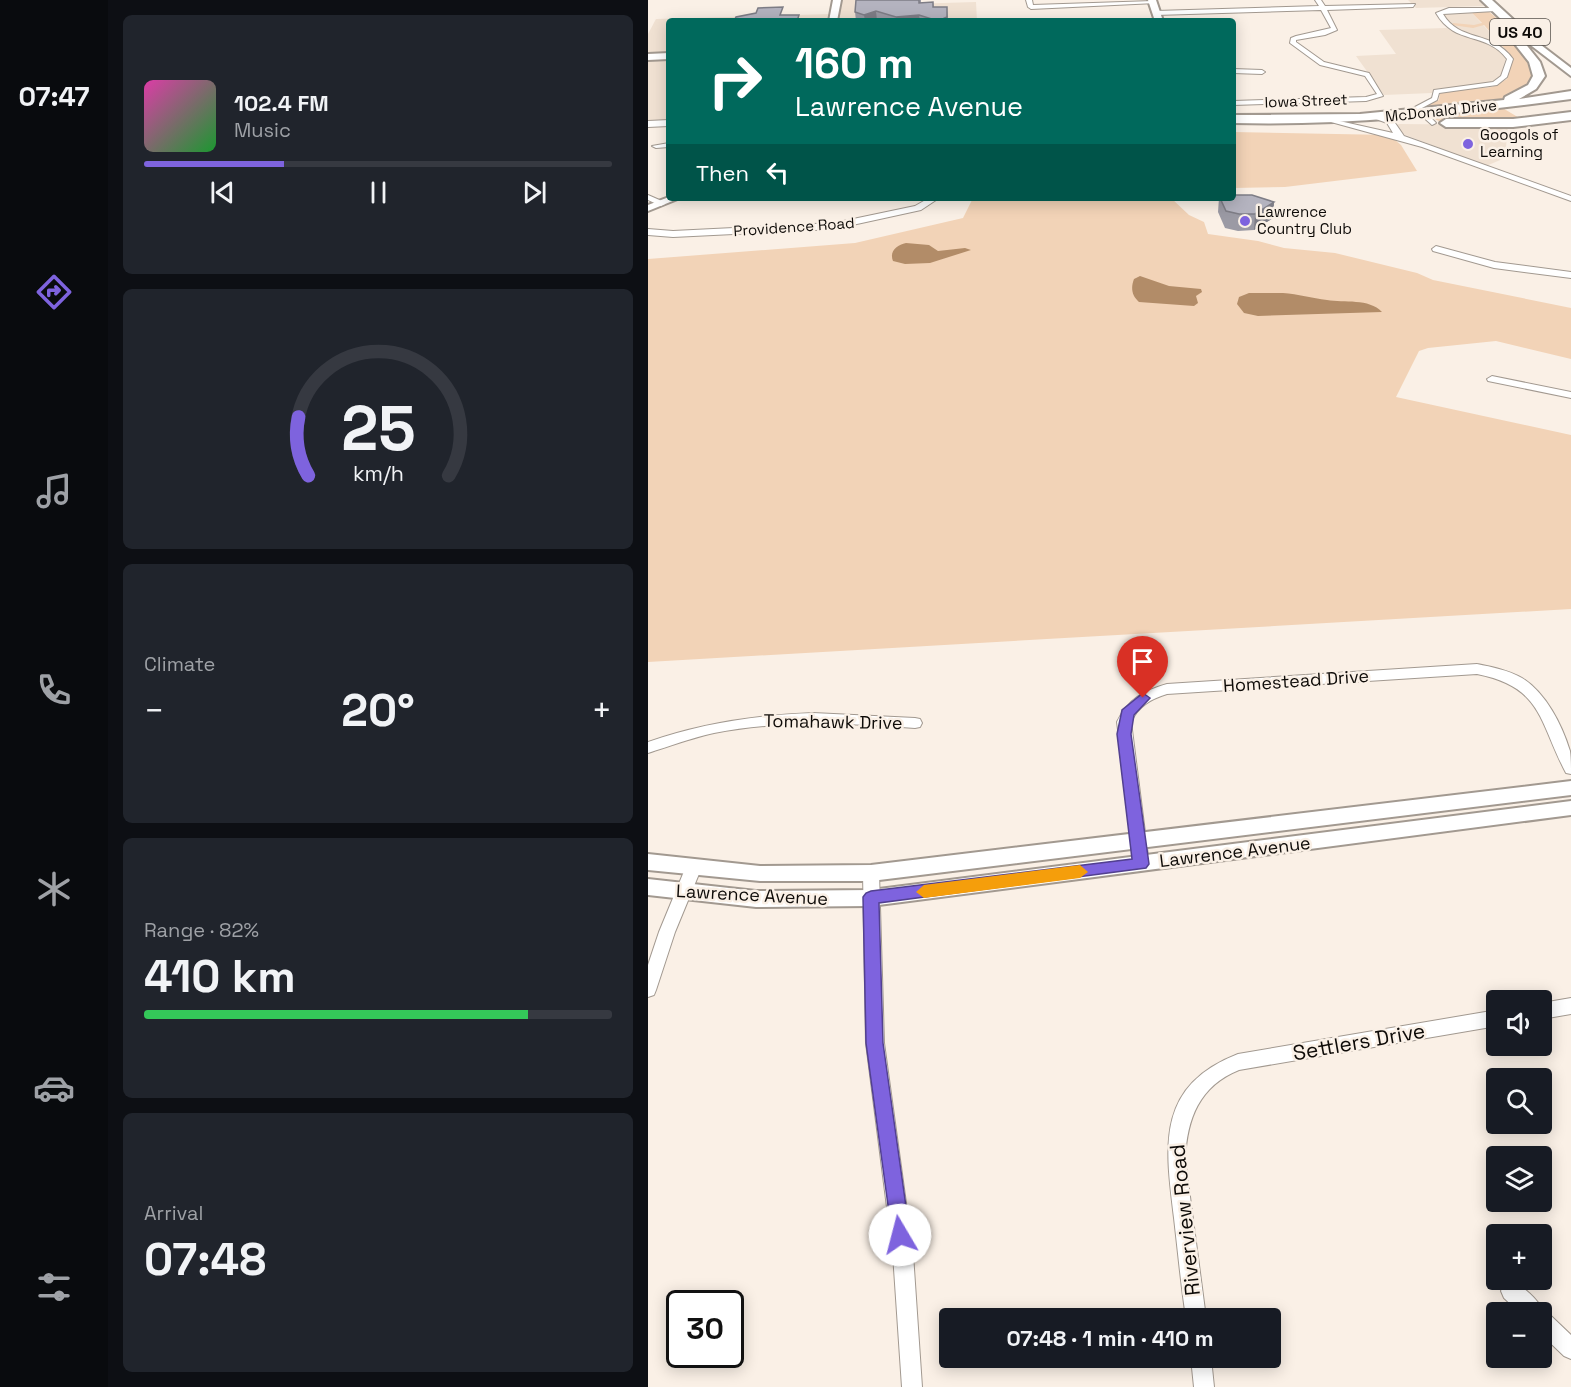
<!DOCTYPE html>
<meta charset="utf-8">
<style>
:root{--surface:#171b24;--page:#20242c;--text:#f1f3f6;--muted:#9ea1a6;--line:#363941;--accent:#7e63de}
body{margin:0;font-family:"Space Grotesk",sans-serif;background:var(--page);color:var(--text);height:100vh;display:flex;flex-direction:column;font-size:22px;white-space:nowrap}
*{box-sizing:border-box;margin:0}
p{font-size:20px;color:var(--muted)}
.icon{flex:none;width:33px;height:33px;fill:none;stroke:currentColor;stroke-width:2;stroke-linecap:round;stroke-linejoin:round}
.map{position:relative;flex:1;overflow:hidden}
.side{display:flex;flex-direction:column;gap:15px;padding:15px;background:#0d0f14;width:540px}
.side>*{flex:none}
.guide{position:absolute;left:18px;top:18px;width:570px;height:183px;border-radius:6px;box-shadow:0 3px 15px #0003;background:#00695c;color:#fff;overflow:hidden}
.buttons{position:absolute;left:838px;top:990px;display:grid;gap:12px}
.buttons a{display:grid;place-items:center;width:66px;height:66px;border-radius:6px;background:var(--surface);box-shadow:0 3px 15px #0003;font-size:30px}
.speed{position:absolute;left:18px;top:1290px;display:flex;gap:12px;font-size:30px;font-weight:700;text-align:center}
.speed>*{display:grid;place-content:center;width:78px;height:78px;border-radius:50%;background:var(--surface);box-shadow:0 3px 15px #0003;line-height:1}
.speed .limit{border:3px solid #111;border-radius:9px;background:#fff;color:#111}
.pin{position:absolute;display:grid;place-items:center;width:51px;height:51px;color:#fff;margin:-62px -26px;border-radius:50% 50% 50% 0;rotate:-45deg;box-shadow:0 0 6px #0007}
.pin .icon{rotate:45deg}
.me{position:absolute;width:66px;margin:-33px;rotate:352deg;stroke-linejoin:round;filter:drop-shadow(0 0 4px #0008)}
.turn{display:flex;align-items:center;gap:21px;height:126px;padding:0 30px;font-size:27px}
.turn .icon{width:78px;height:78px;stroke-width:2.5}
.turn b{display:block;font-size:42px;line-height:51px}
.then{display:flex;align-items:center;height:57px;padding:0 30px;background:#0003;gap:12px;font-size:22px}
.big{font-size:45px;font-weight:700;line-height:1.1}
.side .card{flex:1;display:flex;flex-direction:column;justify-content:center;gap:9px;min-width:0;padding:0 21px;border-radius:9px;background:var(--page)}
.side .dial{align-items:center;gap:0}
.dial svg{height:156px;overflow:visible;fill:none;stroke:var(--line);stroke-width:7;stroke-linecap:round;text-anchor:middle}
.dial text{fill:var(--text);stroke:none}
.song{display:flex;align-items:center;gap:18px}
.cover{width:72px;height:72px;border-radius:9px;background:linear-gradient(135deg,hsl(320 70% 55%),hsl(130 70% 35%))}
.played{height:6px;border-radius:3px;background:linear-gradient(90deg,var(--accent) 30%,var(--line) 30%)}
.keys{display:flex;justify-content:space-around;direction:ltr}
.heat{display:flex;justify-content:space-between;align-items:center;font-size:33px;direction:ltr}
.charge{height:9px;border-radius:4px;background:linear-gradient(90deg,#34c759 82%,var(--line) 0)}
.trip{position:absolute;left:291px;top:1308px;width:342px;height:60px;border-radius:6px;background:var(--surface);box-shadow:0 3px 15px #0003;font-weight:700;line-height:60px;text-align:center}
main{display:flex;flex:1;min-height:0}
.tabs{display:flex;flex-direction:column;width:108px;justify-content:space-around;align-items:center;background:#090b0e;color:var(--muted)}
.tabs .icon{width:42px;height:42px}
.tabs .current{color:var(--accent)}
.tabs b{font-size:27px;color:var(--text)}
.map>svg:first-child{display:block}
.built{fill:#f0e1d2}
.green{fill:#f2d3b7}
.water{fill:#b28c68}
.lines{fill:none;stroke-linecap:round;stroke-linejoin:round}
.minor-casing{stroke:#a29990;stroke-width:2}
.tertiary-casing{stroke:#a29990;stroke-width:4}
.secondary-casing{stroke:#a29990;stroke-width:2}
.trunk-casing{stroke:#a29990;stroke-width:4}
.minor{fill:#fff;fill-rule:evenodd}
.tertiary{fill:#fff;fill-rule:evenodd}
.secondary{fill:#fff;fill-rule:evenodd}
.trunk{fill:#fff;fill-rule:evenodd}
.wall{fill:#9b9aa4}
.shaded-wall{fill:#7e7d86}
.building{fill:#b4b3bf;stroke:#7e7d86;stroke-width:1.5}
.route{fill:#7e63de;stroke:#524090;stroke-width:1.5}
.slow{fill:#f59e0b}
.poi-dot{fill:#7e63de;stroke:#faf0e6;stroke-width:2}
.labels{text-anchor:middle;stroke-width:5;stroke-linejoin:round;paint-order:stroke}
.far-street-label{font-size:15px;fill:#0e0b08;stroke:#faf0e6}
.far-poi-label{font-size:15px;fill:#0e0b08;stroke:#faf0e6;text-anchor:start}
.shield{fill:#faf0e6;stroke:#55504b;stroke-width:1.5}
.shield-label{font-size:16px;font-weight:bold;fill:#0e0b08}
.street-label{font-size:18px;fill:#0e0b08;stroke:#faf0e6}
.near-street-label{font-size:21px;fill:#0e0b08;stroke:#faf0e6}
</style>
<main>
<nav class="tabs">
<b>07:47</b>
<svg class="icon current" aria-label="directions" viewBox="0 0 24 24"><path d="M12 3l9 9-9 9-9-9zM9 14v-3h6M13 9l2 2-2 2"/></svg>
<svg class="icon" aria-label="music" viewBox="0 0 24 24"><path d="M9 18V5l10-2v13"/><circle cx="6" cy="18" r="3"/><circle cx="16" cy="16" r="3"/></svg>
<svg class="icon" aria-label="phone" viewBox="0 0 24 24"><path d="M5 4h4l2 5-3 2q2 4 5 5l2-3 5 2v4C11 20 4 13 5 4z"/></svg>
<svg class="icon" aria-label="climate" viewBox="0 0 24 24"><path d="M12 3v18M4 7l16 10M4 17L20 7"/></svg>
<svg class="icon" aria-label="car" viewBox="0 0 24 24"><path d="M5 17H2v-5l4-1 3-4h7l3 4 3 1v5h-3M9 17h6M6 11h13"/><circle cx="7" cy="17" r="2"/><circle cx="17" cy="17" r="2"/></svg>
<svg class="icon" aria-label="filters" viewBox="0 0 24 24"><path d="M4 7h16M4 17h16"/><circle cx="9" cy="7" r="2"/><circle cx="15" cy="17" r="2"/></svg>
</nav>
<section class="side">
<div class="card">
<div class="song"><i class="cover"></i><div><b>102.4 FM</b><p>Music</p></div></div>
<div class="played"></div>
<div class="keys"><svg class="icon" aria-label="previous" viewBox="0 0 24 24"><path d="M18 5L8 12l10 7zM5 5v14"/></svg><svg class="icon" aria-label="pause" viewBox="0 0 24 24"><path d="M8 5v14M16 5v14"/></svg><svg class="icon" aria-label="next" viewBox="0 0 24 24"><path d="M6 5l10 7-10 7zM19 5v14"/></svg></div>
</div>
<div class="card dial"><svg viewBox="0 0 100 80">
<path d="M14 69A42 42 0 1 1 86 69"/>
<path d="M14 69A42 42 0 0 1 9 39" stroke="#7e63de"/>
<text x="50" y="56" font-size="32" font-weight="700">25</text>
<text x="50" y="72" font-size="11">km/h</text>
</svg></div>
<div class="card"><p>Climate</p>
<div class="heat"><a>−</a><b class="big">20°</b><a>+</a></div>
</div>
<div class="card"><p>Range · 82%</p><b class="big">410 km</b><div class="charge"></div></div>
<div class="card"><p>Arrival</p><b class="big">07:48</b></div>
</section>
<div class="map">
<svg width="923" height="1387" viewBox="0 0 923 1387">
<rect width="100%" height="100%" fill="#faf0e6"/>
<path class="built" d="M192,0H228V5L328,2L329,21H188Z
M760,0H831L836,6L768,8Z
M822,11L854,45L807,30L794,14Z
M183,14L181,21H21V54H0V34L8,19Z
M798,28L845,44L858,58L852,78L835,85L786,89L784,93L736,95L708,56L748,54L731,30Z
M0,59H21V121L0,122Z
M751,124L860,125L857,158L838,166L755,134L751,132L748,125Z"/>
<path class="green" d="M822,11H840C860,26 875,49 887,71C881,89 866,95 849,100L774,108L791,100L792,92L844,87L859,79L864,57L836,25L825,28L804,25L805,23L826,25L834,23Z
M853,107L873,119L793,122L780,116Z
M585,132L741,135L753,145L769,171L637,187L585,188Z
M325,198H523L541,215L556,222L560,234L610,241L636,248L687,253L769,273L785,280L923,308V359L848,341L780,348L771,351L748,397L923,435V609L0,662V259L207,243L315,218Z"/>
<path class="water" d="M258,243L281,245L290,251L317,248L323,250L282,263L257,264L245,261C241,251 249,245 258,243Z
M492,276L521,286L553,289L554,292L548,296L550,303L546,306L491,302C483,295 483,287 486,279Z
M635,293C650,294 664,298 679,300C696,303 721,298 734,312L610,316L596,313L589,304L591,297L601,293Z"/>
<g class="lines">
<g class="minor-casing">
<path id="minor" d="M378,0H384L385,5L505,1L508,3L383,9L380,7Z
M667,0H673L677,6L767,4L765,7L679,10L689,30L677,35L648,40V42L676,62L721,73L735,96L718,101L585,105V101L718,97L729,94L717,76L672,65L642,43L643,38L648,36L683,28L673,10L508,15L505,13L508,11L671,6Z
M801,8H849L847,11L795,14C812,43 843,29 865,59L859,77L849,85L791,93L789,100L774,108L788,123L784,125L765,108L784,98L786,90L845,82L853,76L859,59C838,31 807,46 788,13Z
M585,69L614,70L617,72L614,74L585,73Z
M728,115L745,120L756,136L923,196V201L774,147L683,122L687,120L745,133L739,123L728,119Z
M21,143V147L8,148L4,146Z
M0,195L16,202L17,204L13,206L0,200Z
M281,198H291L273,210L186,229L25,237L0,235V229L25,231L186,223L267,206Z
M788,246L847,262L923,272V278L846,268L785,251L784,249Z
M844,376L923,392V398L840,381L839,379Z
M829,664C844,667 860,670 874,678C898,693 914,725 922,751C923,758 923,767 923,774L918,773C891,722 895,687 829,674L519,694C503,699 490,706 483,722L501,864L498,868L493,870L488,868L469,722C480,699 495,691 519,684Z
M165,713L267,718L272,719L274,723L272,727L267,728C200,723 132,720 66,733C43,738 22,746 0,753V742C54,723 108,715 165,713Z
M45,863L50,865L53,869L27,932L8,990L6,995L0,997V965L11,932L37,869L40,865Z
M223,867L228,869L231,873L236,1043L265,1254L274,1387H254L245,1254L218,1043L215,873L218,869Z
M923,998V1014L894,1019V1003Z
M849,1010V1026L591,1070C551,1086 539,1119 537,1159L558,1318H538C533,1285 530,1252 526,1218C517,1145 508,1086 590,1054Z
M863,1281C875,1286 890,1299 895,1311L901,1314L923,1335V1359L916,1356L894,1335V1312H871L856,1298L853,1291L856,1284Z
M543,1358H563L566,1387H546Z"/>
</g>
<g class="tertiary-casing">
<path id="tertiary" d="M185,0H193L189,21H181Z
M500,0H508L515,21H507Z
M21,197L32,198L0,211V205Z
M923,781V795L223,881H112L0,870V854L112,866L223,865Z
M923,801V815L223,906L108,907L0,895V879L108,891L223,890Z"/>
</g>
<g class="secondary-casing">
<path id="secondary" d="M21,120V126L0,127V121Z"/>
</g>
<g class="trunk-casing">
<path id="trunk" d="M833,0H844L893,45L923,68V76L872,37L892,62L897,76L888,89L871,99L923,91V99C810,114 699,126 585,123V115L712,114L856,100L857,97L880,85L885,76L881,62L862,38L858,24Z
M21,53V59L0,60V54Z
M923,112V120L865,127H798L792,123L798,119H865Z"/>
</g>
<use href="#minor" class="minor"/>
<use href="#tertiary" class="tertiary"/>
<use href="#secondary" class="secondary"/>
<use href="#trunk" class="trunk"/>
</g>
<path class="wall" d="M208,0H273V3L285,2L286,7L300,21H208L207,12Z
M571,198H585L626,202L625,218L606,230L590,231L577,228L570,212Z"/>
<path class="shaded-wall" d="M299,7L300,21H290Z
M228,11L229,21H217L216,15Z
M271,15L272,21H249L248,17Z
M626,202L625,218L606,230L607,214Z"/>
<path class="building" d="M208,0H271V3L285,2V7H299V17L290,21L271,15L248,17L228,11L216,15L207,12Z
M135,7L132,15H151L149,21H86L88,17L108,13L110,8Z
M585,195H604L626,202L607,214H591L578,211L572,198H585Z"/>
<path class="route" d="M495,693L502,698L486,715L483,734L501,864L498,868L231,903L235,1043L262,1235L259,1242L252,1245L245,1242L218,1043L215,897L218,893L223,891L484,859L469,734L474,710Z"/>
<path class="slow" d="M432,865L440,872L432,878L276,898L268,892L276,885Z"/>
<g class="poi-dot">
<circle cx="820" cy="144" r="6"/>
<circle cx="597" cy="221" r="6"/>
</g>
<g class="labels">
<g class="far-street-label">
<text transform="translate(658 101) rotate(-2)" y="5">Iowa Street</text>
<text transform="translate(793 111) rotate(-6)" y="5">McDonald Drive</text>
<text transform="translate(146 227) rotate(-4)" y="5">Providence Road</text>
</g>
<g class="far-poi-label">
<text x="832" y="140">Googols of<tspan x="832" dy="17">Learning</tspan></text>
<text x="609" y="217">Lawrence<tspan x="609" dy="17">Country Club</tspan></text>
</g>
<rect class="shield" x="842" y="19" width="60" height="26" rx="4.5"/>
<g class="shield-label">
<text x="872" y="38">US 40</text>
</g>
<g class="street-label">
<text transform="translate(648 681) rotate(-4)" y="6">Homestead Drive</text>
<text transform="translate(185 722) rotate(1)" y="6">Tomahawk Drive</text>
<text transform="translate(587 852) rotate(-7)" y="6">Lawrence Avenue</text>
<text transform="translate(104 895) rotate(3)" y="6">Lawrence Avenue</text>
</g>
<g class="near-street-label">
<text transform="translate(711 1042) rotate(-10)" y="7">Settlers Drive</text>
<text transform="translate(537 1220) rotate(-96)" y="7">Riverview Road</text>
</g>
</g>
</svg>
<div class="buttons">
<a><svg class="icon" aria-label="sound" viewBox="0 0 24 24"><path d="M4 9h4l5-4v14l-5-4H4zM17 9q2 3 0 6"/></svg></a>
<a><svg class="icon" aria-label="search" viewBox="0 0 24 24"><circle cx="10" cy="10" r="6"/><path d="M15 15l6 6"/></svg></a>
<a><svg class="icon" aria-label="layers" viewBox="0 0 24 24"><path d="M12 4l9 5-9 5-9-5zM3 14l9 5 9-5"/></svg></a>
<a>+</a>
<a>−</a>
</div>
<div class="speed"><div class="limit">30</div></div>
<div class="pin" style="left:495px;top:698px;background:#d93025"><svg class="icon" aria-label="arrive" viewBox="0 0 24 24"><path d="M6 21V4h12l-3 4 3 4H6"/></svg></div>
<svg class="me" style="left:252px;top:1235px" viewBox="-20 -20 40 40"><circle r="19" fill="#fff"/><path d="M0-13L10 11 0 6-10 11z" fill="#7e63de"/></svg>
<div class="trip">07:48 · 1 min · 410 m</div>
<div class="guide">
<div class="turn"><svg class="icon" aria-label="right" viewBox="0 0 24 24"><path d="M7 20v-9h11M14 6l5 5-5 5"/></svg><div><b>160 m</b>Lawrence Avenue</div></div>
<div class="then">Then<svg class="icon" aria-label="left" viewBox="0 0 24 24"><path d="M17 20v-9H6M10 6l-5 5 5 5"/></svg></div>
</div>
</div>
</main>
